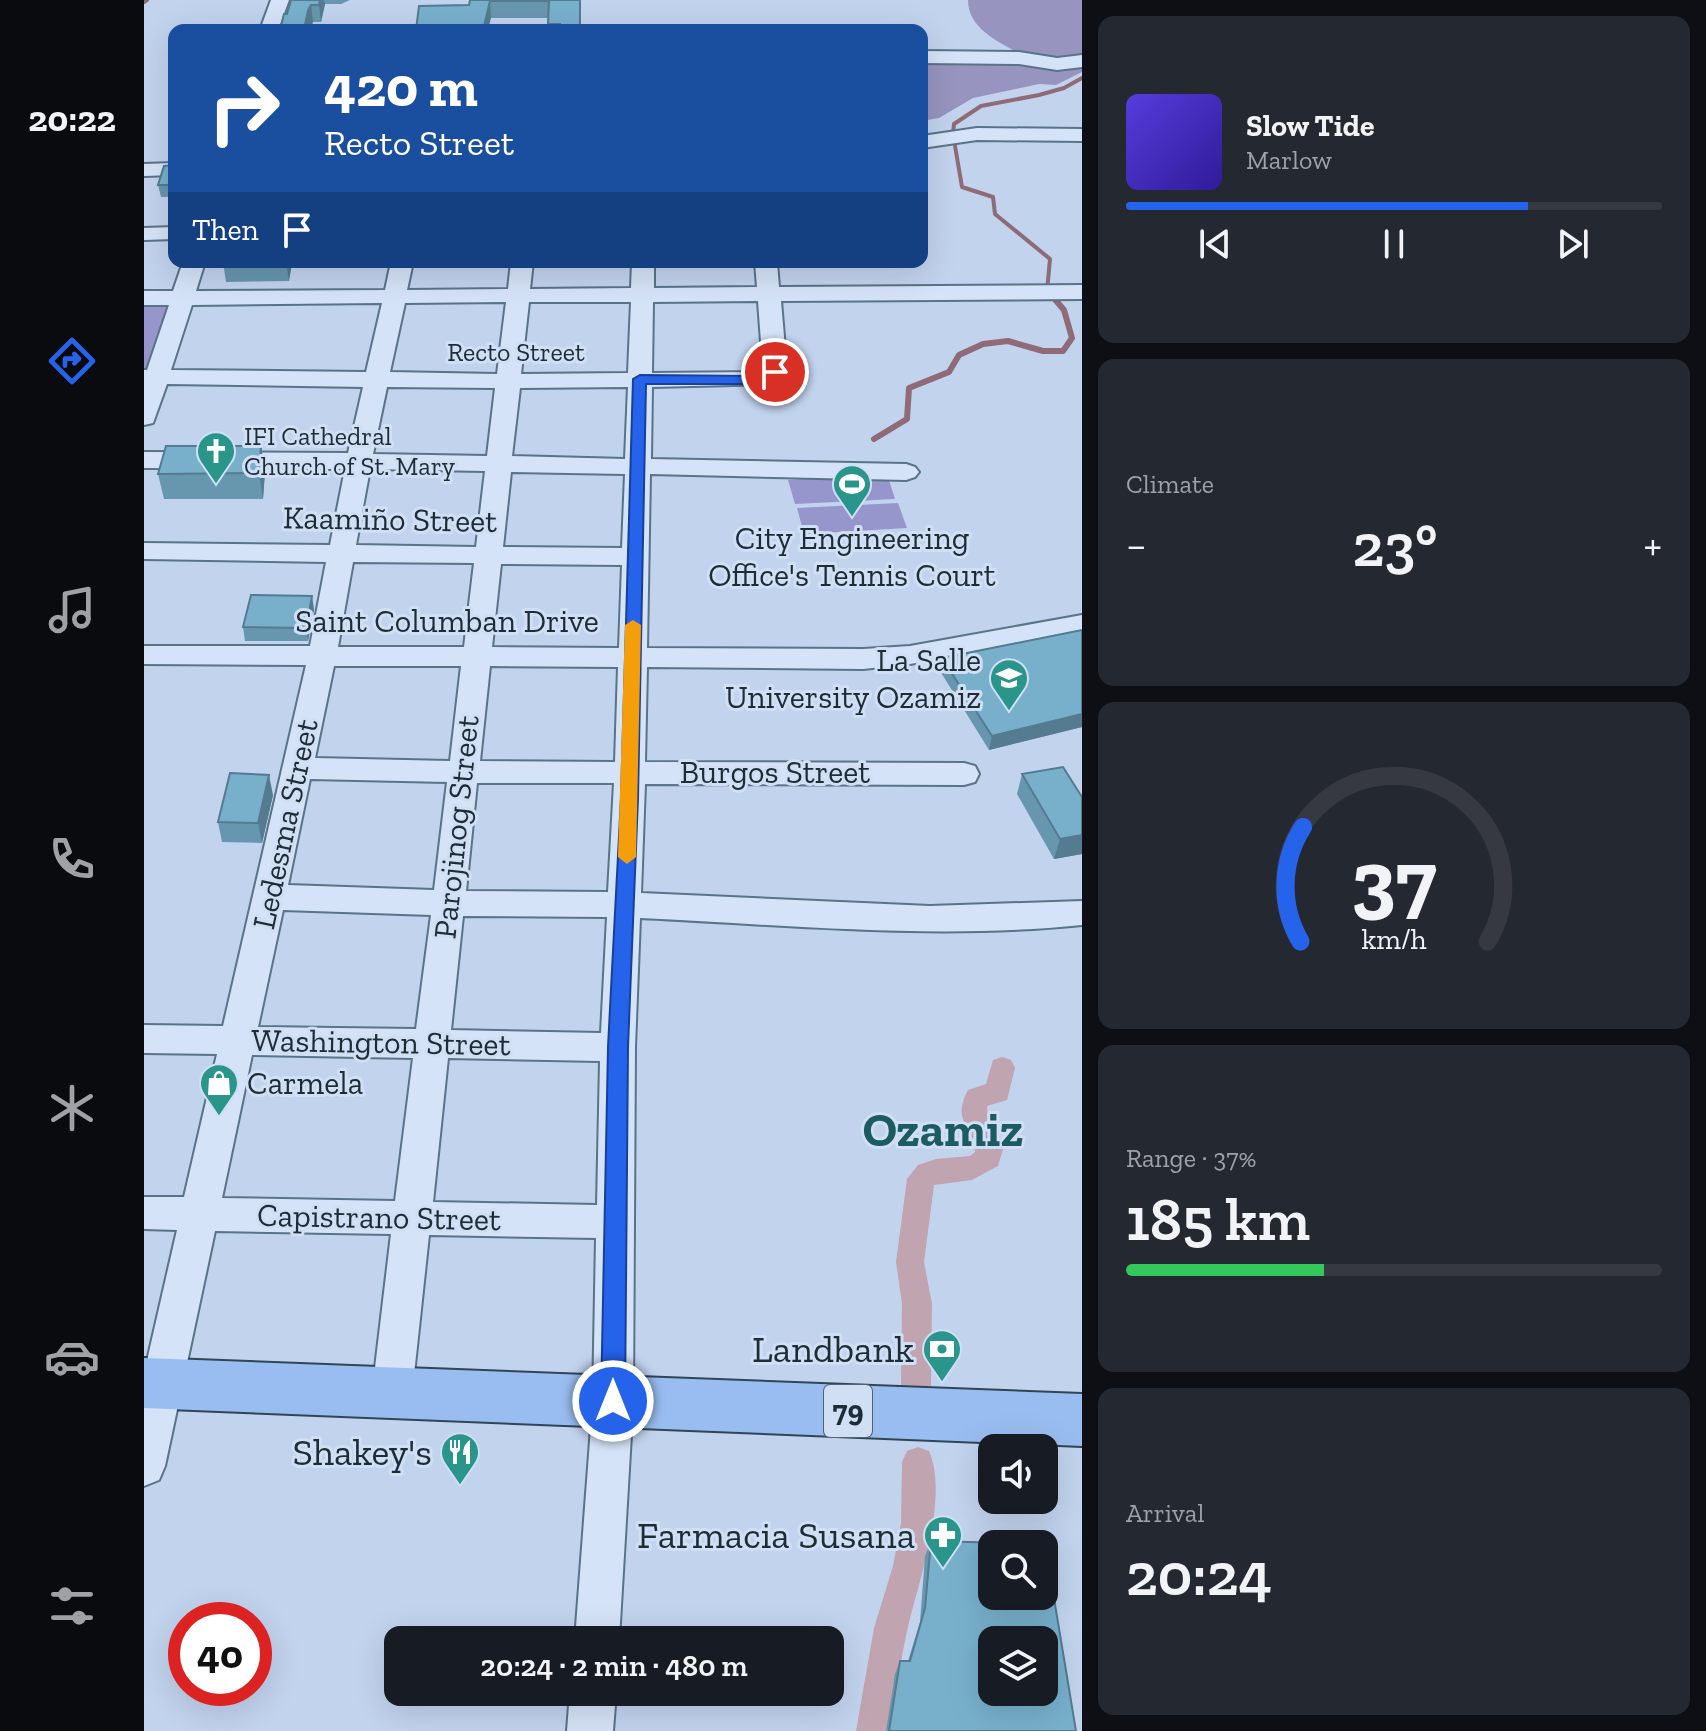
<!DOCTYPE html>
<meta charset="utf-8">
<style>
:root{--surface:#171b24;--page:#242831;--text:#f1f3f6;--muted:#9ea1a6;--line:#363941;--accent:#2563eb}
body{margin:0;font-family:"Zilla Slab",serif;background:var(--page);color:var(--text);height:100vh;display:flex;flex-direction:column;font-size:30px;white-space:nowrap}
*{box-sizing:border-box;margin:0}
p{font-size:26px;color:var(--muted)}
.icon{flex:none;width:44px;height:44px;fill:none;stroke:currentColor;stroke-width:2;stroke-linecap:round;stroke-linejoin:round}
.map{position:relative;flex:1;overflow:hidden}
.panel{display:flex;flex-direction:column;gap:16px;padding:16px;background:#0d0f14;width:624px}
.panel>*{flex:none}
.hud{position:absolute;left:24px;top:24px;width:760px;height:244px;border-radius:16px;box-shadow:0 8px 32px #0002;background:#1a4fa0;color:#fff;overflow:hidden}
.controls{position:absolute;left:834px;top:1434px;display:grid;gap:16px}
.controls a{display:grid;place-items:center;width:80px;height:80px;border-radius:16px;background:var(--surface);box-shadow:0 8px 32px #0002;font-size:40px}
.speed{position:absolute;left:24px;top:1602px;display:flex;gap:16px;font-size:40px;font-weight:700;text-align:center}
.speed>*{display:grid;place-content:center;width:104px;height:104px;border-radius:50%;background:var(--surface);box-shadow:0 8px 32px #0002;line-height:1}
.speed .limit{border:12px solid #d22;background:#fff;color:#111}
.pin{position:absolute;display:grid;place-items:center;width:68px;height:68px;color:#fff;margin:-34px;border:4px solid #fff;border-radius:50%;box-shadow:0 2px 8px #0007}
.me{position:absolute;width:88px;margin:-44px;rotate:0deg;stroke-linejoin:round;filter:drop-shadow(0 0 6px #0008)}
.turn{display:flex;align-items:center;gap:28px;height:168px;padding:0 24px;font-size:36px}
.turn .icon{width:104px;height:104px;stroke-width:2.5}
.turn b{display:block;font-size:56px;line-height:68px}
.then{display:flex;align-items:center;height:76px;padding:0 24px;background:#0003;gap:16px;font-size:30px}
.big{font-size:60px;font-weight:600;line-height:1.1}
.panel .card{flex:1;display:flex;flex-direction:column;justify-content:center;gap:12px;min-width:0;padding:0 28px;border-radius:16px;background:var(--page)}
.panel .dial{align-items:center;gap:0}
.dial svg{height:208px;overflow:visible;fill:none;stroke:var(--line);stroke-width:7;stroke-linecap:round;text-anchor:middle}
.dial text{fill:var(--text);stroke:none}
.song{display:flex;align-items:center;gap:24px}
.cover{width:96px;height:96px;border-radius:12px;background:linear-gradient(135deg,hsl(250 70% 55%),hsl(250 70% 35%))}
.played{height:8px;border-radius:4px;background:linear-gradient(90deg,var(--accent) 75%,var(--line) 75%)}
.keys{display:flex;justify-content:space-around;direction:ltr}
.heat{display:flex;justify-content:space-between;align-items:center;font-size:44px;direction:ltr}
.charge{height:12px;border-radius:6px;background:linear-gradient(90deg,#34c759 37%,var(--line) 0)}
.trip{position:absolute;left:240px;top:1626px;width:460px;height:80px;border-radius:16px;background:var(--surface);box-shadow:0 8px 32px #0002;font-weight:600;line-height:80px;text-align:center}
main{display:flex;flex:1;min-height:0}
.tabs{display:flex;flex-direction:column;width:144px;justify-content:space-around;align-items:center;background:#090b0e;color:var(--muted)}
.tabs .icon{width:56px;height:56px}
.tabs .active{color:var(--accent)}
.tabs b{font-size:36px;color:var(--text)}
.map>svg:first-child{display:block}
.green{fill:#9796cc}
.cemetery{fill:#9795c0}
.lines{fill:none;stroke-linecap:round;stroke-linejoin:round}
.stream-far1{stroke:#8e6b77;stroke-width:4}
.stream{stroke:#8e6b77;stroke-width:6}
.canal{fill:#c0a4af;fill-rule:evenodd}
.minor-casing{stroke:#597387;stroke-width:4}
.major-casing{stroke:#2e4655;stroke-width:4}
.minor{fill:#d5e3f8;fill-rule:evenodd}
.major{fill:#9abdf1;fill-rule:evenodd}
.wall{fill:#6797af}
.shaded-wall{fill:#547b8f}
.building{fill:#78b0cc;stroke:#547b8f;stroke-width:2;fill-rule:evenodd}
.route{fill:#2563eb;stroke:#184099;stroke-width:2}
.slow{fill:#f59e0b}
.labels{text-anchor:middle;stroke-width:6;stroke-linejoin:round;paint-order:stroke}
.far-street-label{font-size:26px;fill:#1d2d37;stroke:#d1dff5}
.far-poi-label{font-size:26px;fill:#1d2d37;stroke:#d1dff5;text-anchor:start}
.shield{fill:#d1dff5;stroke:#536270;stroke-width:2}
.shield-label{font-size:30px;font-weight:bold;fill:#1d2d37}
.street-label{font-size:32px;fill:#1d2d37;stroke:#d1dff5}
.poi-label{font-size:32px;fill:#1d2d37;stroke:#d1dff5}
.near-poi-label{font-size:38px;fill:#1d2d37;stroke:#d1dff5;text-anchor:end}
.town-label{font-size:48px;font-weight:bold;fill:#1d5b63;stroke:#d1dff5}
</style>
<main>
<nav class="tabs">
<b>20:22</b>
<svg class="icon active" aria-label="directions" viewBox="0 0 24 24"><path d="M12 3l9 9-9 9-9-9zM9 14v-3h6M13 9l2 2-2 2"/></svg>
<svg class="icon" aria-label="music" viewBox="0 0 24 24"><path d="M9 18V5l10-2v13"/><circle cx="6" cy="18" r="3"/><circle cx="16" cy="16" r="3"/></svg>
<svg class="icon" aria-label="phone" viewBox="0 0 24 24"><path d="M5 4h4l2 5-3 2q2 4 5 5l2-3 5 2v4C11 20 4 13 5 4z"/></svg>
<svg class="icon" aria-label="climate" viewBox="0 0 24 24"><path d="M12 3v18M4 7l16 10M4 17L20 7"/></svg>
<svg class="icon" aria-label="car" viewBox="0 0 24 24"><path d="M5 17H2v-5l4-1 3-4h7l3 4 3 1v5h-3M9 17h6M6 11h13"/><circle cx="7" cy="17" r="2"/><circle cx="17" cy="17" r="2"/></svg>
<svg class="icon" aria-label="filters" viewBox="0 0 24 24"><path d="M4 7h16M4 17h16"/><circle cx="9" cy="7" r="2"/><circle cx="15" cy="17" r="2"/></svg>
</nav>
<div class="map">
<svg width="938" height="1731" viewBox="0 0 938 1731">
<rect width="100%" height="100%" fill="#c2d3ee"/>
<path class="green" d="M0,303H32L13,372H0Z
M743,474L751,499L651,504L644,480Z
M754,503L763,528L660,534L653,508Z"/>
<path class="cemetery" d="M824,0H938V72L912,85L895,84L829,98L795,118L778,121V61L896,66C871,47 824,36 824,0Z"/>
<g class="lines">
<path class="stream-far1" d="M0,2L3,0
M809,134L810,124L837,106L895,95L920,88L938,78
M810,140L818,187L849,197L851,214L906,259L903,291"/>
<path class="stream" d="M730,439L763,419L765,388L805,372L815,355L839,344L864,341L899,351H919L928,338L920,310L909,297"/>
<path class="canal" d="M858,1057L867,1060L871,1068L863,1100L843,1106L844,1118L859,1149L854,1166L828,1180L790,1185L780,1262L788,1304L787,1386L783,1396L772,1400L761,1396L757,1386L758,1304L752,1262L763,1179L774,1165L792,1159L826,1156L831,1152C829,1124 807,1122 824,1090L842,1084L849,1060Z
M774,1447L785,1451C805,1497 775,1580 764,1627C756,1661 752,1697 746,1731H712L730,1628L749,1566L757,1523L758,1462L763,1451Z"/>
<g class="minor-casing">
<path id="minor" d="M127,0H145L134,30H116Z
M778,51L875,52L913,58L938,55V67L913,70L875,64L778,63Z
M833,128L938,129V141L833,140L778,148V136Z
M30,163V175L0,176V164Z
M30,227V239L0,240V228Z
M39,262H61L52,291L241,290L247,262H269L263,290L364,289L367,262H389L386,289L487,288L488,262H510V288L613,287L611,262H633L635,287L938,285V299L637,301L643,372L629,384L508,387L507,459L762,464L771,467L775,472L771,477L762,480L506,474L503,648L719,649L766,646L938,615V633L766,664L719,669L503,667L501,762L820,763L831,766L835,774L831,782L820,785L501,784L497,893L786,906L938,901V925C792,940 643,925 496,918L491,1047L489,1401L475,1640H431L449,1401L452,1238L285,1235L268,1393L262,1407L248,1412L234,1407L228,1393L247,1234L71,1231L21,1466L15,1480L0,1486V1374L33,1230L0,1229V1197H40L73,1054L0,1053V1025L79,1026L162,665L0,664V646H166L182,562L0,559V543L186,545L201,469L0,468V452L204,453L219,387L23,384L9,423L0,425V370H3L25,305H0V291H29ZM614,301L619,369L615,372L508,373L509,302ZM362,302L353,374L246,372L261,303ZM385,302H487L484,373L377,374ZM238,303L222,372L27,370L48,305ZM243,387L351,388L343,456L229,454ZM484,387L481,459L368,456L376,388ZM226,469L341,471L332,547L212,545ZM367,472L481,474L478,548L359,547ZM209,562L330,563L320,647H194ZM357,564L478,565L475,648L348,647ZM190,666H317L306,761L171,758ZM346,666L474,667L471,762L336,761ZM166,779L303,782L290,890L144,885ZM333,783H470L464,892L322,891ZM139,910L287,915L272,1029L114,1027ZM319,916L463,917L457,1033L307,1030ZM108,1055L269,1058L251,1201L78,1198ZM304,1058L456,1061L453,1205L289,1202Z
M426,1692H472L469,1731H423Z"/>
</g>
<g class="major-casing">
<path id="major" d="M0,1358L938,1394V1446L0,1408Z"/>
</g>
<use href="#minor" class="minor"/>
<use href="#major" class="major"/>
</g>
<path class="wall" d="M147,0H206L197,4H181L177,22H169L166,30H136L143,14Z
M326,0H436V30H404V18H347L325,5Z
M30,165V197H17L14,185Z
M79,262H148L145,281L82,282Z
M117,446L121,472L119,499H20L14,474Z
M170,609L164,641H101L99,627Z
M938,630V727L845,750L796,671L798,658Z
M878,774L938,797V854L910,859L873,794Z
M129,795L118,843L78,842L74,822Z
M787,1541L932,1731H742L751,1674L756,1661H764L776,1622L781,1556Z"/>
<path class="shaded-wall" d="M176,0H180L181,4L177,22L175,5Z
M346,1L347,18L344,30H339Z
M167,5L169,22L166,30H160L164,10Z
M142,262L148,263L145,281Z
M117,446L121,472L119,499L115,473Z
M168,596L170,609L164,641L162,628Z
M938,714V727L845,750L848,736Z
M125,775L129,795L118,843L114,823Z
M938,835V854L910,859L916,839Z"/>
<path class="building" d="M147,0H176L175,5H167L164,10L160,30H136L140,14H143Z
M326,0H436V30H416V24H404L405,1H346L339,30H272L275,6L325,5Z
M30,165V185H14L20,166Z
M22,446H117L115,473L14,474Z
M107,595L168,596L162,628L99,627Z
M938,630V714L848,736L798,658Z
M919,767L938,797V835L916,839L878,774Z
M86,773L125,775L114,823L74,822Z
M787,1541L901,1544L932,1731H745L756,1661H766L781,1608ZM848,1544H900V1596H848ZM848,1640H900V1692H848Z"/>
<path class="route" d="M631,368L638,372L636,375L614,384H502L494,798L484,1047L481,1401L477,1409L469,1412L461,1409L457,1401L464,1047L477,798L489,379L496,375L612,376Z"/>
<path class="slow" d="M489,620L497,625L492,857L483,864L474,857L481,625Z"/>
<defs>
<g id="church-pin" transform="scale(2)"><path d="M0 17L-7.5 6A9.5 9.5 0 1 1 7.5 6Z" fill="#2a968b" stroke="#d1dff5"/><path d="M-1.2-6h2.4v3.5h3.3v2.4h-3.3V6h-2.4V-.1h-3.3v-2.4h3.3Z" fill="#fff"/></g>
<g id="stadium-pin" transform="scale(2)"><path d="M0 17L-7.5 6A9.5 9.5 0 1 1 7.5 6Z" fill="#2a968b" stroke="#d1dff5"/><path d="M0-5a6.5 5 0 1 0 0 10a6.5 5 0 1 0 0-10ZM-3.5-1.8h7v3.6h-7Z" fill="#fff"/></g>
<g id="school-pin" transform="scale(2)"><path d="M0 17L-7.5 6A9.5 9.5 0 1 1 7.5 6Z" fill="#2a968b" stroke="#d1dff5"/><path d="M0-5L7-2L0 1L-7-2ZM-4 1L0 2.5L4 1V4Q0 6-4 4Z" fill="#fff"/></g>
<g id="shop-pin" transform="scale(2)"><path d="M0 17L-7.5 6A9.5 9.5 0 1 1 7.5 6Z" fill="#2a968b" stroke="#d1dff5"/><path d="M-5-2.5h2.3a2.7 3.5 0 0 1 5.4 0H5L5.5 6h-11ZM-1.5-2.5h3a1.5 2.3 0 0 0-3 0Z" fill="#fff"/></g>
<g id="bank-pin" transform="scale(2)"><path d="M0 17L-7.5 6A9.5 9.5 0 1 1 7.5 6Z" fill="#2a968b" stroke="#d1dff5"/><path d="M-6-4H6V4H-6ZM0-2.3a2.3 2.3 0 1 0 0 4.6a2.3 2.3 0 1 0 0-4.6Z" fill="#fff"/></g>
<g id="restaurant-pin" transform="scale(2)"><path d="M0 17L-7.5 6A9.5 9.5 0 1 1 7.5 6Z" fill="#2a968b" stroke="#d1dff5"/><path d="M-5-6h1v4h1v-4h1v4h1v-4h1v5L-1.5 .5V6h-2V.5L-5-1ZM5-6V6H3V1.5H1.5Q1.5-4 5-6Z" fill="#fff"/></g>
<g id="pharmacy-pin" transform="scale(2)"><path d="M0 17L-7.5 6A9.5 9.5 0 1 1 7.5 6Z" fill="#2a968b" stroke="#d1dff5"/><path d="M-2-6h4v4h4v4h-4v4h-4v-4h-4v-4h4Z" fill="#fff"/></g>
</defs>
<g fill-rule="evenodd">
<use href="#church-pin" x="72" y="451"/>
<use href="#stadium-pin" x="708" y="484"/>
<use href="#school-pin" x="865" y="678"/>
<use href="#shop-pin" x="75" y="1083"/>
<use href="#bank-pin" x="798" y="1349"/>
<use href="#restaurant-pin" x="316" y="1452"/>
<use href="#pharmacy-pin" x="799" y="1535"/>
</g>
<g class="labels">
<g class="far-street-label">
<text x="372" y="361">Recto Street</text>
</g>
<g class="far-poi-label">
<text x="100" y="445">IFI Cathedral<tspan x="100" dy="30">Church of St. Mary</tspan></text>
</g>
<rect class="shield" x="680" y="1385" width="48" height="52" rx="6"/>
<g class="shield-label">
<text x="704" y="1421">79</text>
</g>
<g class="street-label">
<text transform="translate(246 519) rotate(1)" y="11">Kaamiño Street</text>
<text x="303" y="632">Saint Columban Drive</text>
<text x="631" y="783">Burgos Street</text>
<text transform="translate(141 824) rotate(-78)" y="11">Ledesma Street</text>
<text transform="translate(312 827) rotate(-84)" y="11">Parojinog Street</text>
<text transform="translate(237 1042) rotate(1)" y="11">Washington Street</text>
<text transform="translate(235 1217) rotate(1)" y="11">Capistrano Street</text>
</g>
<g class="poi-label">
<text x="708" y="549">City Engineering<tspan x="708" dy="37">Office's Tennis Court</tspan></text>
<text x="837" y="671" text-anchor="end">La Salle<tspan x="837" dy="37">University Ozamiz</tspan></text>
<text x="103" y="1094" text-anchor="start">Carmela</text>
</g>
<g class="near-poi-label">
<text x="770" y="1362">Landbank</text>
<text x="288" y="1465">Shakey's</text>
<text x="771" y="1548">Farmacia Susana</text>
</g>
<g class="town-label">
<text x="799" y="1146">Ozamiz</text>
</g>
</g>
</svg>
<div class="controls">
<a><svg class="icon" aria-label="sound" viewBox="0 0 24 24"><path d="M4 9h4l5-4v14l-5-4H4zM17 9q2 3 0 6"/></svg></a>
<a><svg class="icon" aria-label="search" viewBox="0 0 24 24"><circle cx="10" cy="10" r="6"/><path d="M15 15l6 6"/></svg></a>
<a><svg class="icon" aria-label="layers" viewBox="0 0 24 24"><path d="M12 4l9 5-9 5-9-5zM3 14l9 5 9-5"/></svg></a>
</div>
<div class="speed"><div class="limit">40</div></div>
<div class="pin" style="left:631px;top:372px;background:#d93025"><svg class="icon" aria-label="arrive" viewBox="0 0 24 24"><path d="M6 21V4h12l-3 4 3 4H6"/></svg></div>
<svg class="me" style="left:469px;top:1401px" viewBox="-20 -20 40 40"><circle r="17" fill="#2563eb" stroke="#fff" stroke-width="3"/><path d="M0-11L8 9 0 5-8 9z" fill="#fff"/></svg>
<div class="trip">20:24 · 2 min · 480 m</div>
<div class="hud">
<div class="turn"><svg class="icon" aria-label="right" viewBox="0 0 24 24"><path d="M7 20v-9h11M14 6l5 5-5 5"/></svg><div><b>420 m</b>Recto Street</div></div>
<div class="then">Then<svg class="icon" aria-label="arrive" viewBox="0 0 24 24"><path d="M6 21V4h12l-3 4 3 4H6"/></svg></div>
</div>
</div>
<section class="panel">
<div class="card">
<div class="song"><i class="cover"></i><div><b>Slow Tide</b><p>Marlow</p></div></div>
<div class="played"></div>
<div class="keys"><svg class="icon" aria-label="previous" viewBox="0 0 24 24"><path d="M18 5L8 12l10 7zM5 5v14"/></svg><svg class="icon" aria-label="pause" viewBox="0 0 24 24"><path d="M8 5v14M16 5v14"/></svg><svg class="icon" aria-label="next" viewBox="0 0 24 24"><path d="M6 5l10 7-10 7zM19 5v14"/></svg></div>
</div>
<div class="card"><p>Climate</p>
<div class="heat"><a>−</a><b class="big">23°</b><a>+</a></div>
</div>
<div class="card dial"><svg viewBox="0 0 100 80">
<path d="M14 69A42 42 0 1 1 86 69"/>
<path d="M14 69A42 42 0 0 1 15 25" stroke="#2563eb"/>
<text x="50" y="56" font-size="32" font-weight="700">37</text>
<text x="50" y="72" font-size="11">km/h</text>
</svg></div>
<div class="card"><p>Range · 37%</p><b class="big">185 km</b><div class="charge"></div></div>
<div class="card"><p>Arrival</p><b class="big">20:24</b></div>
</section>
</main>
